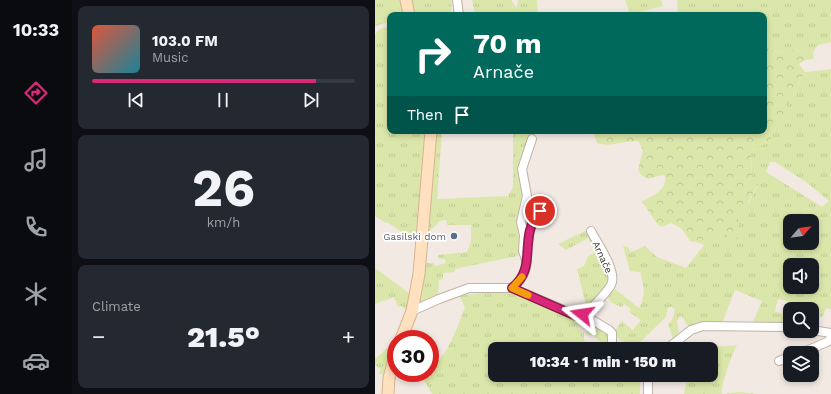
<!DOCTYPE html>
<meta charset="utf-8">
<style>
:root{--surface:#171b24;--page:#242831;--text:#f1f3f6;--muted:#9ea1a6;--line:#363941;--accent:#db2777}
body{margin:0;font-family:"Work Sans",sans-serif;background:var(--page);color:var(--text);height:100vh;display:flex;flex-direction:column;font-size:15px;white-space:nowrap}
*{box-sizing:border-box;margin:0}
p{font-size:13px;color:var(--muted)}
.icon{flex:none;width:22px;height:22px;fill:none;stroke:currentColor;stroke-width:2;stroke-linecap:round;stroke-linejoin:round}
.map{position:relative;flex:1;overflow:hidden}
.side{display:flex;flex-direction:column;gap:6px;padding:6px;background:#0d0f14;width:303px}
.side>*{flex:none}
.top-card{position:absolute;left:12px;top:12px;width:380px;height:122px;border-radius:8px;box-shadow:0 2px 6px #0003;background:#00695c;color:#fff;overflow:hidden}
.needle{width:26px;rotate:62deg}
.buttons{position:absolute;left:408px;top:214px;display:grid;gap:8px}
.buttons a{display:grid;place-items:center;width:36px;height:36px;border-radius:8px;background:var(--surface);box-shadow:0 2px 6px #0003;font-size:20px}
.speed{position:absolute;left:12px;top:330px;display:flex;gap:8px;font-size:20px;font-weight:700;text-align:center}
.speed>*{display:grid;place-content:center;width:52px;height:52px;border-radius:50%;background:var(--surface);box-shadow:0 2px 6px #0003;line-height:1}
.speed .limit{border:6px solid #d22;background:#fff;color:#111}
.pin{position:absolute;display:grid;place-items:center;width:34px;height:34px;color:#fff;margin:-17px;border:2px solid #fff;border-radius:50%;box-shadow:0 1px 4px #0007}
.me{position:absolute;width:44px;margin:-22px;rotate:285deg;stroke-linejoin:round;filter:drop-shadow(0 0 3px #0008)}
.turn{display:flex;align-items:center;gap:14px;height:84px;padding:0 20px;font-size:18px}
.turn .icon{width:52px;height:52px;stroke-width:2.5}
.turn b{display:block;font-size:28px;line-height:34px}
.then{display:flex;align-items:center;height:38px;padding:0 20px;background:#0003;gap:8px;font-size:15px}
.big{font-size:30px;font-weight:800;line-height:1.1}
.side .widget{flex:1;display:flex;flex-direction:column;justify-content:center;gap:6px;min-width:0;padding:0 14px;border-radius:8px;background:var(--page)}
.side .dial{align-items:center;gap:0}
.dial b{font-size:52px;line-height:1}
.song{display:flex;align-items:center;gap:12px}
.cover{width:48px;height:48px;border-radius:6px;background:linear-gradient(135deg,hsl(10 70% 55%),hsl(190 70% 35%))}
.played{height:4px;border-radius:2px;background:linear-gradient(90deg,var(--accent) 85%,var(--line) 85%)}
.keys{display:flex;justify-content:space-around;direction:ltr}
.heat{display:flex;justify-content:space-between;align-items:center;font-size:22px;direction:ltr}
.trip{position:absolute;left:113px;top:342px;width:230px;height:40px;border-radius:8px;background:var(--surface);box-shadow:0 2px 6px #0003;font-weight:800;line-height:40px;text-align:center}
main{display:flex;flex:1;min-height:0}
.tabs{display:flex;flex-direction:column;width:72px;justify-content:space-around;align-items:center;background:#090b0e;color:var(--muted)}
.tabs .icon{width:28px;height:28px}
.tabs .selected{color:var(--accent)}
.tabs b{font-size:18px;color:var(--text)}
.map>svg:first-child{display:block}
.grass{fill:url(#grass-tufts);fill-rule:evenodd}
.forest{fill:url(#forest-crowns)}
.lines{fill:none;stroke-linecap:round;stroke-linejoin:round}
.street-casing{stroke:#c0b2a8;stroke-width:10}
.secondary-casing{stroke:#d6b493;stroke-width:13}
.street{stroke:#fff;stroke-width:8}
.secondary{stroke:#ffe0bf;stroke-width:11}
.route-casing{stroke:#8e194d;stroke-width:10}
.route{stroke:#db2777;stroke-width:7}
.slow{stroke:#f59e0b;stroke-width:7}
.service-dot{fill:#5c6f8a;stroke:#fff;stroke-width:1.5}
.labels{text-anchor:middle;stroke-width:3.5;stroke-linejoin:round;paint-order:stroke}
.service-label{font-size:10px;fill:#4e5e75;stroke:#fff;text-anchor:end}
.street-label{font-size:10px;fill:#433933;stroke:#fff}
</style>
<main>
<nav class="tabs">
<b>10:33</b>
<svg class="icon selected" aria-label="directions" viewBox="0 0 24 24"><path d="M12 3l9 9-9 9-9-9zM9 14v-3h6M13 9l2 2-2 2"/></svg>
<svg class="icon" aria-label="music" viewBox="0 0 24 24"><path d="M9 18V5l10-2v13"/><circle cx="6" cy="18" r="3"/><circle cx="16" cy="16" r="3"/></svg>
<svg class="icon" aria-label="phone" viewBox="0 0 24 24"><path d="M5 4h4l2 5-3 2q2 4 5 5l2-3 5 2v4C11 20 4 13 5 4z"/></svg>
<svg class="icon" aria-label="climate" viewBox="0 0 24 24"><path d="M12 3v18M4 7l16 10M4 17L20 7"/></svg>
<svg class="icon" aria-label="car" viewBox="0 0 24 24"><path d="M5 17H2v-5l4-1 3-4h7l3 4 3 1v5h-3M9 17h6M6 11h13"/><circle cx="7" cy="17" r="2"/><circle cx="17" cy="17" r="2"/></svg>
</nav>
<section class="side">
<div class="widget">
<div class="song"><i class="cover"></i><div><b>103.0 FM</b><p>Music</p></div></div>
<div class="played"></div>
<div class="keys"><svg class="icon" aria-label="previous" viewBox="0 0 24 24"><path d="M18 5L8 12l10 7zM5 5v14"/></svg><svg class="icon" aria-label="pause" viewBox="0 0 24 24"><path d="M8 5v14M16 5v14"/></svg><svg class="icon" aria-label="next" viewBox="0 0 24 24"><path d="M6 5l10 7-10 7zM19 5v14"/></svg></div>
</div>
<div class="widget dial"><b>26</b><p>km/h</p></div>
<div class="widget"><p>Climate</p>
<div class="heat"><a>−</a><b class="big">21.5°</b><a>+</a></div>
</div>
</section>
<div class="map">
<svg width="456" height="394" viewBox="0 0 456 394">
<defs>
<pattern id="grass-tufts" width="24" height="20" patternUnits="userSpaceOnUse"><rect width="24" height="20" fill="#dbe7aa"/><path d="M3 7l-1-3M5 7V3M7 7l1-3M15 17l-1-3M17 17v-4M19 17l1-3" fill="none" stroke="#bdc793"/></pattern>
<pattern id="forest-crowns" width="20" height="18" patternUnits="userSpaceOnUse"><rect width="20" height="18" fill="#dbe7aa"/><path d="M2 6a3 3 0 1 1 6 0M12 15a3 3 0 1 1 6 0" fill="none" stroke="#bdc793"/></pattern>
</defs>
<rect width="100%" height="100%" fill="#f2e9e3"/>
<path class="grass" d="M0,0H28L29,15H15V22L0,26Z
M34,0H76L77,1L76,10L77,15H36Z
M97,0H136L142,8L143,0H162L163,15H93L100,13Z
M250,0H286L288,6L255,14Z
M302,0H456V42L443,45L438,52L430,54L421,49C408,54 402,53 389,46V15H303Z
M15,26V131H53L44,244L12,222L11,223L0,216V34L5,29Z
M456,69V309L451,308L448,316L442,319V329L437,328V309H416L418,303L403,299L400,311L411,315L410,324L376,326L387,301L360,290L347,323L317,326L311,324L308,317L305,316L302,321L304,332L298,339L293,324L297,320L300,310L297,307H293L291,317L258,349H249L248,341L241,337L239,332L247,321L258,330L266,320L254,312L256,309L249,304L246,307L236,302L233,298L240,289L264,308C271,296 269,285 265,272L255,271L248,246L253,247L256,252L270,246L282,257L311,268L329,245L325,243L350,233L363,211L374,202L383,185L377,178L376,151L394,141L430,72ZM395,162H400L431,182L454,201L447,207L391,172ZM415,221H437V243H415ZM415,265H437V287H415Z
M59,131H67L62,199L133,196L138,187V131H156L148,185L147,255L80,269V272L68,273V279L64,280L63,296L43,306L48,263H59L60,266L71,263L70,259H64L63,255L92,252L96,242V225H72L71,220L65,221L55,231L51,230Z
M212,230C221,244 238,265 233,281C230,291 218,301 212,309L202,269L209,266L213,256L220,252L213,238L191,250L183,244Z
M0,268L38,296L32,312L27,306L23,307L19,297L0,304Z
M134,289L208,319L235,333L230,346L219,336L212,334L214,328L207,323L202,328L209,333V340L217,349H120V375H265V394H57L45,373H55V367C73,358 83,324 90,307L84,296C101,293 117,293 134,289Z
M21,340L14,368L8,375L3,373L6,370L0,365V359Z
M362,345C357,356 346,382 347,394L364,392L384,394H309L313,375H336V349H333L338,347Z"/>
<path class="forest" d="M389,46C401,53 408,54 421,49L430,54L438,52L439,59L430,60L424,64L430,72L394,142L376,151L377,178L383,184L369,210L363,211V239L355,240L350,234L325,243L315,241L307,229L296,223L287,227L283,225L268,203L267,201C278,196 292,190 290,176L287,175L273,179L266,175L263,170L268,150L263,141C249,140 235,148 222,143L218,131H389Z"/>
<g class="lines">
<g class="street-casing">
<path id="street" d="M82,0L84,15
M153,243L155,227L165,211
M152,262L148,251L149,235L146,222L152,196L147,169L157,139
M137,288C147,279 152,272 152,258
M37,311L64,299L94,288H137L201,315L211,314C219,305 230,295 236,285C243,272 222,243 216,231
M207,314L234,330L237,333V341
M437,330L456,333
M292,349L316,330L328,326L415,327
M426,353L452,342L456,338
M404,361L415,357
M273,375V394"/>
</g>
<g class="secondary-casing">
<path id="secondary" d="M31,0L34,15
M26,339L37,311L44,274L56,131
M13,394L14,378L21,352"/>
</g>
<use href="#street" class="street"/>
<use href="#secondary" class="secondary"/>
</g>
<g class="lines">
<g class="route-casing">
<path id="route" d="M165,211C142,238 164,266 137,288L201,316L207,314"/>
</g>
<use href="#route" class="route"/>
<path class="slow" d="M147,277L137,288L153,295"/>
</g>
<circle class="service-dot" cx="79" cy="236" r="4"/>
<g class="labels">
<g class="service-label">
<text x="71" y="240">Gasilski dom</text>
</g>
<g class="street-label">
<text transform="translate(228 257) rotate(65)" y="4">Arnače</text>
</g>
</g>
</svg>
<div class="buttons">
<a><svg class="needle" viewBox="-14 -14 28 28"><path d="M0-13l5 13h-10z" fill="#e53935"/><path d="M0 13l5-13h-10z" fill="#9ea1a6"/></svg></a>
<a><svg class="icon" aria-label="sound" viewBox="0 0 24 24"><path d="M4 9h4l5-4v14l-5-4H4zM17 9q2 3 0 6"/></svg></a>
<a><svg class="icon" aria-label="search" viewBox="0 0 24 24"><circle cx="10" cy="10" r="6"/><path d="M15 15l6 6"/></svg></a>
<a><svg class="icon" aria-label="layers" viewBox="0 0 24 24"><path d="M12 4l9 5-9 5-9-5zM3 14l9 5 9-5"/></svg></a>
</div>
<div class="speed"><div class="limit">30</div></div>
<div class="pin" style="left:165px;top:211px;background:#d93025"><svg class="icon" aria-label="arrive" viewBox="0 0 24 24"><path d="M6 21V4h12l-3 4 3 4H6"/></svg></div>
<svg class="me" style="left:207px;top:314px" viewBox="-20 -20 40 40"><path d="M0-17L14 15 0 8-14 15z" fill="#db2777" stroke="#fff" stroke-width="4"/></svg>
<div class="trip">10:34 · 1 min · 150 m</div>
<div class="top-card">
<div class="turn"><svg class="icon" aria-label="right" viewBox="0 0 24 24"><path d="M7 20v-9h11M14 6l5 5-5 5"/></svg><div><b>70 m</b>Arnače</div></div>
<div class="then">Then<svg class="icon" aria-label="arrive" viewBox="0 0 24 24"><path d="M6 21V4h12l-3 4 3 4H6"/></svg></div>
</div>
</div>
</main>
